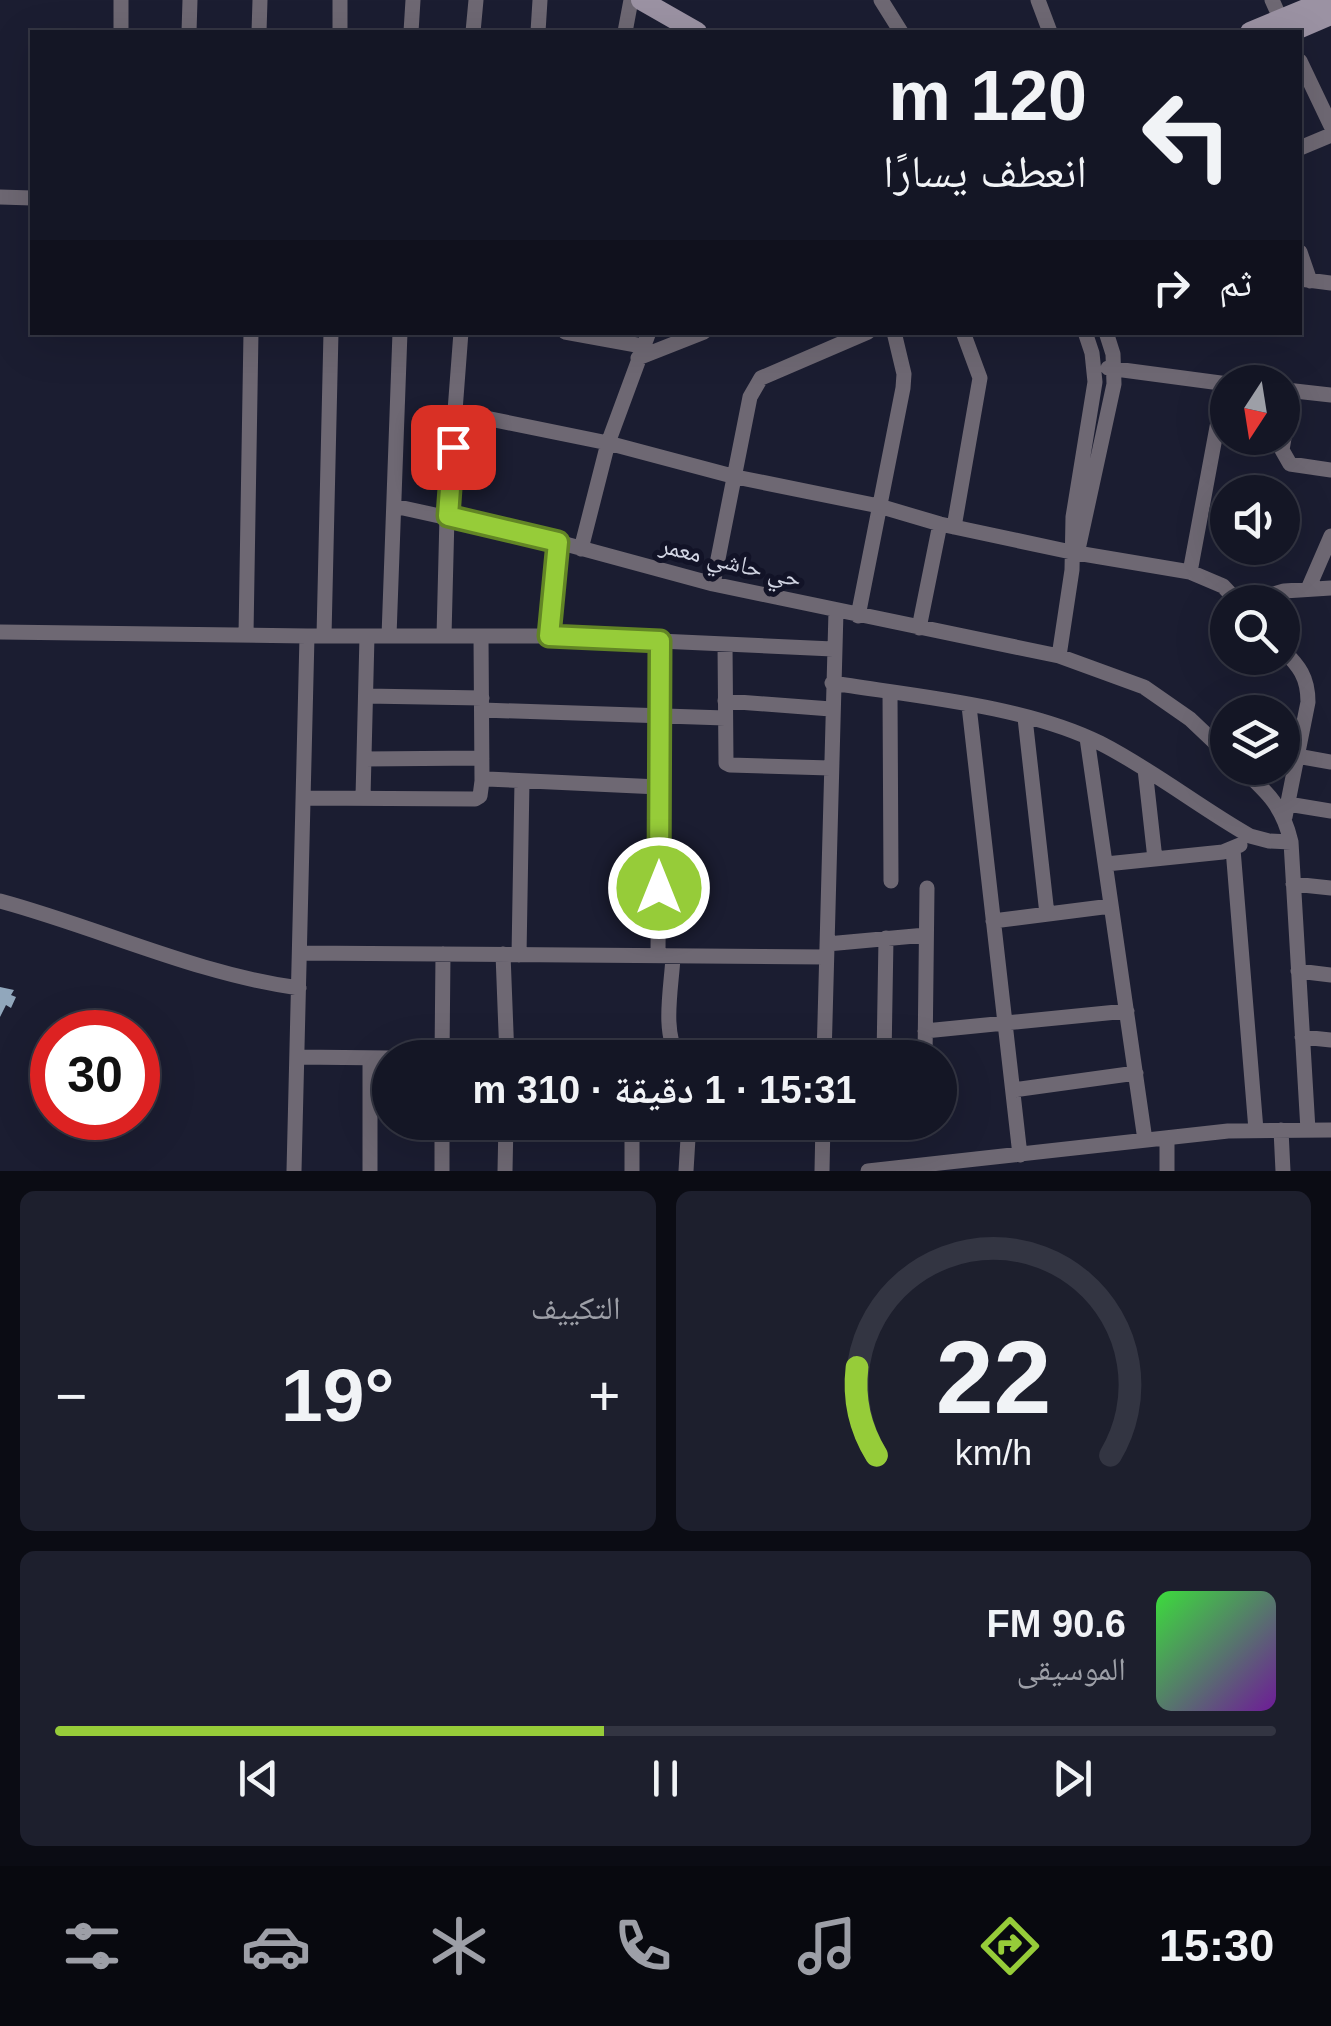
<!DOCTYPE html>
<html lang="ar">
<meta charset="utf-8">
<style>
:root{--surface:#141625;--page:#1d1f2d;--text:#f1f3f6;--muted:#9d9fa7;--line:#333542;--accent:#96cc39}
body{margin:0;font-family:Arial,"Noto Naskh Arabic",sans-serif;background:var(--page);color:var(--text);direction:rtl;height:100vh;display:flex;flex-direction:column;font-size:38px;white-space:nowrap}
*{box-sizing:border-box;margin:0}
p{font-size:32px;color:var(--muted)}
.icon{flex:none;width:55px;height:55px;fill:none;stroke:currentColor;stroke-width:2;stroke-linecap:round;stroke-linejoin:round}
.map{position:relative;height:1171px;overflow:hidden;direction:ltr}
.drawer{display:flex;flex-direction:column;gap:20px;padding:20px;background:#0b0c14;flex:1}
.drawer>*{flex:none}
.banner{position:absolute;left:30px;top:30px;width:1272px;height:305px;border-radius:0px;box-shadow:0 10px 40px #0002,0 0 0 2px var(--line);direction:rtl;background:#141625;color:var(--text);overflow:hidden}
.needle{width:65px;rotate:192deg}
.buttons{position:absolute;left:1210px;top:365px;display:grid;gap:20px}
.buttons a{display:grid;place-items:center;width:90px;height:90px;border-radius:50%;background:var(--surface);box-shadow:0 10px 40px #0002,0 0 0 2px var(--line);font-size:50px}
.speed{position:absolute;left:30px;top:1010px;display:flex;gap:20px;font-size:50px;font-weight:700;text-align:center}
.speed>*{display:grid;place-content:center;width:130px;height:130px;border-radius:50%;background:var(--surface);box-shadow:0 10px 40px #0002,0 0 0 2px var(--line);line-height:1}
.speed .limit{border:15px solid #d22;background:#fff;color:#111}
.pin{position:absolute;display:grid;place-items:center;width:85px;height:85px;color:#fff;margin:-42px;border-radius:20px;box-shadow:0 5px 15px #0006}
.me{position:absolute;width:110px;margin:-55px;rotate:0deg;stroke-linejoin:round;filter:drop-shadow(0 0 8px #0008)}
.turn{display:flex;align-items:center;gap:35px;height:210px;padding:0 50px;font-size:45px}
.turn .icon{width:130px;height:130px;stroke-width:2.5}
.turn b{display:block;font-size:70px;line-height:85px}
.then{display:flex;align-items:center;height:95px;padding:0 50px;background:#0003;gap:20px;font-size:38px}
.big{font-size:75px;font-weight:700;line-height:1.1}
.drawer .widget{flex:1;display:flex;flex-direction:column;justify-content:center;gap:15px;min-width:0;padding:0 35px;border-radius:15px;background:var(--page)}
.drawer .dial{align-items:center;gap:0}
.dial svg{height:260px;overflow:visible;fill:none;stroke:var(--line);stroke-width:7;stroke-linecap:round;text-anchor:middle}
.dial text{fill:var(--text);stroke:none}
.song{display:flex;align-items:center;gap:30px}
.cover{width:120px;height:120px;border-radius:15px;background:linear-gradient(135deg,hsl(120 70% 55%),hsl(280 70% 35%))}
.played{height:10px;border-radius:5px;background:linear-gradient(90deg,var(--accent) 45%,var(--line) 45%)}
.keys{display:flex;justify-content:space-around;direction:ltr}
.heat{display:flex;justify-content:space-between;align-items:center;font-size:55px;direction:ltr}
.drawer .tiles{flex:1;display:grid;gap:20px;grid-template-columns:1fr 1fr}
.widget:last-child{grid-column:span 2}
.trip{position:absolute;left:372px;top:1040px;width:585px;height:100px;border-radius:50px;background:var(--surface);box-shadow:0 10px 40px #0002,0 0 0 2px var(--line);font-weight:700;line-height:100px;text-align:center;direction:rtl}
.menu{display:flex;height:160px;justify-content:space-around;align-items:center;background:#08090f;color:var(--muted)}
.menu .icon{width:70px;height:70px}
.menu .active{color:var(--accent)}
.menu b{font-size:45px;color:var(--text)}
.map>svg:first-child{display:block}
.building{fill:#91a7bc}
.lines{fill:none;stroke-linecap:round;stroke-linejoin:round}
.street{stroke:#6e6873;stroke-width:15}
.secondary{stroke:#9b92a3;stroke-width:20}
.route-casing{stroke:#628525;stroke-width:25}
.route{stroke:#96cc39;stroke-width:18}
.labels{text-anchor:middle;stroke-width:10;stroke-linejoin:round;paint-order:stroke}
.street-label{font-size:25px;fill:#d2d5e3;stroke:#121327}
</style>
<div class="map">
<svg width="1331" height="1171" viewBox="0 0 1331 1171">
<rect width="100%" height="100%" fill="#1b1d31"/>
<path class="building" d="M0,987L14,990L11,995L16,997L11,1008L6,1005L0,1017Z"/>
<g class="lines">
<path class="street" d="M881,0L901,32
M1038,0L1050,32
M1272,0L1285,29
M121,32V0
M189,32L190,0
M259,32L260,0
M340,32V0
M411,32L413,0
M473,32L476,0
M538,32L540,0
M625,32L631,0
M1300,61L1331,126
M1300,148L1331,135
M0,197L32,198
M1300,252L1310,281
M1300,279L1331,283
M565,332L642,346
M1085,332L1092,353L1095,382L1073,517L1072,570L1059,656L1144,687L1190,719L1228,755
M638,358L704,332
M1108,368L1228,384
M1286,390L1331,395
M1292,391L1282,450L1290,464L1331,470
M456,412L608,443L736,477L879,506L940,524L1071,552L1190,572L1223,586L1238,602
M394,506L558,542L713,584L1059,656
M954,527L980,378L963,332
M1079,545L1114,384L1113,354L1106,332
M581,549L608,443L649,332
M1190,572L1225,384
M713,584L750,397L761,378L868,332
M1308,589L1331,536
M1247,602L1284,591L1331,588
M858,616L903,388L904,374L894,332
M919,628L940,524
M0,632L307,636L294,1171
M246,635L251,332
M307,636H549L833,649
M324,636L331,332
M389,636L400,332
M444,636L447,516L461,332
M481,636L482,780
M549,636L558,542
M725,644L726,763L730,765L830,768
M1282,649C1299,666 1308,677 1308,702L1285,817
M832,683C915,696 1026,706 1100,743C1153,770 1199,807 1250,836L1269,841L1291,842
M890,692L891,881
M366,696L482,698
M725,701L831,709
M969,706L1020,1155
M482,710L725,718
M1025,718L1047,914
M1087,738L1145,1140
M1297,756L1331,762
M364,759L482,758
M1241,768C1267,792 1283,806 1291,842L1308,1130
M1145,769L1155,859
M363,797L367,636
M304,798L475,799L480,796L482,781L487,779L659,787
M1288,804L1331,811
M1233,849L1256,1130
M1106,864L1223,852L1240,845
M1293,884L1331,888
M0,901C100,928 196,974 299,988
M993,921L1111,906
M827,944L926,935
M300,953L826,957
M503,954L507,1058
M519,955L522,781
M658,955L660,641
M673,956C672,985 661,1033 679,1058
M1298,971L1331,975
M925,1031L1127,1011
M1302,1037L1331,1040
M297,1057L390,1058
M442,1058L443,954
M824,1058L836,611
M884,1058L886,938
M925,1058L927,888
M1013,1090L1136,1073
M632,1122V1171
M1281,1130L1283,1171
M1167,1138V1171
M370,1171V1058
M442,1171V1122
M505,1171L506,1122
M686,1171L689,1122
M822,1171L823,1122
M868,1171L1228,1131L1331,1130"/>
<path class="secondary" d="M641,0L697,32
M1250,32L1327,0
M1291,32L1331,15"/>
</g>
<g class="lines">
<g class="route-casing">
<path id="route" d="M453,447L448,516L558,542L549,636L660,641L659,888"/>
</g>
<use href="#route" class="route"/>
</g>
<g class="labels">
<g class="street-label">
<text transform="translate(731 561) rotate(14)" y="9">حي حاشي معمر</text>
</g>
</g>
</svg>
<div class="buttons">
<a><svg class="needle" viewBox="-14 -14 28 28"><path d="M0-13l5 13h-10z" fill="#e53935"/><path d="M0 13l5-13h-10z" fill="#9d9fa7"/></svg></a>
<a><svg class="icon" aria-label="sound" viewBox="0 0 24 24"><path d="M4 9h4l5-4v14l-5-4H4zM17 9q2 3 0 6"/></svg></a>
<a><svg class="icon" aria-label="search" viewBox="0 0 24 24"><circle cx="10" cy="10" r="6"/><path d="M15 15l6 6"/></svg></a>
<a><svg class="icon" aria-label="layers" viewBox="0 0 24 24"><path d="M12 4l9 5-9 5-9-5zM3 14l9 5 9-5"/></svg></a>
</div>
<div class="speed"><div class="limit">30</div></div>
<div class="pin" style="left:453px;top:447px;background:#d93025"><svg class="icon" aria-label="arrive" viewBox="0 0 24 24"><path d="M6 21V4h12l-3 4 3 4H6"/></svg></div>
<svg class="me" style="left:659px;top:888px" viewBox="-20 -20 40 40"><circle r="17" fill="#96cc39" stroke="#fff" stroke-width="3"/><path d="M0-11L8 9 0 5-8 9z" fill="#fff"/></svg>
<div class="trip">15:31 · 1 دقيقة · 310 m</div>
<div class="banner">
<div class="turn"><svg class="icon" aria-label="left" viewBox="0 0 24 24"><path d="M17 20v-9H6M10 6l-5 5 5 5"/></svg><div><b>120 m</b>انعطف يسارًا</div></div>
<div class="then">ثم<svg class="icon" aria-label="right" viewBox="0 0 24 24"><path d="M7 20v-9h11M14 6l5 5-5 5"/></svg></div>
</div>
</div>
<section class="drawer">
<div class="tiles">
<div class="widget dial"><svg viewBox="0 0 100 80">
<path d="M14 69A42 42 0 1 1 86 69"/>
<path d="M14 69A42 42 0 0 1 8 42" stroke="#96cc39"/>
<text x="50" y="56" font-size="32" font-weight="700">22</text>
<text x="50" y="72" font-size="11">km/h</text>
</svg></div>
<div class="widget"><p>التكييف</p>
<div class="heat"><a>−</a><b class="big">19°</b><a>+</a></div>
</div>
<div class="widget">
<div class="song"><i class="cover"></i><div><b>90.6 FM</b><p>الموسيقى</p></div></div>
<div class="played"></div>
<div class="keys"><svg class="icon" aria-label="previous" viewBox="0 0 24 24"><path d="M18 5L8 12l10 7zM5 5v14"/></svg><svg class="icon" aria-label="pause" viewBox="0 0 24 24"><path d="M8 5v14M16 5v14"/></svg><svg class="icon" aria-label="next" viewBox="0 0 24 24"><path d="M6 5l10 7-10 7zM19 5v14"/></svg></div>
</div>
</div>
</section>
<nav class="menu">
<b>15:30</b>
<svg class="icon active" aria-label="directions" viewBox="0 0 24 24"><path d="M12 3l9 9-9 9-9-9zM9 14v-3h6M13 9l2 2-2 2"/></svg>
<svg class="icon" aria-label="music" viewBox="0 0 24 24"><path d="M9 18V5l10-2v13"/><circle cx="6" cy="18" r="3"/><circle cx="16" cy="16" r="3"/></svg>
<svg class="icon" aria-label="phone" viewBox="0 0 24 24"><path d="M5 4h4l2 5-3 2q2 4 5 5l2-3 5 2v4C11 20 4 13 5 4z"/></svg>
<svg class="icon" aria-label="climate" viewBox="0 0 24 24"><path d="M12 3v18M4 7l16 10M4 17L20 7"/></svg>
<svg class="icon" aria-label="car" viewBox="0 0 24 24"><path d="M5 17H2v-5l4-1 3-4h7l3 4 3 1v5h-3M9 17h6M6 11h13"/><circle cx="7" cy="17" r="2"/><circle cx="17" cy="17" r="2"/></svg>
<svg class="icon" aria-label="filters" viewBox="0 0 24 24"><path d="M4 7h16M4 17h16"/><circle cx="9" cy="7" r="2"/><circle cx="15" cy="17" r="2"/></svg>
</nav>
